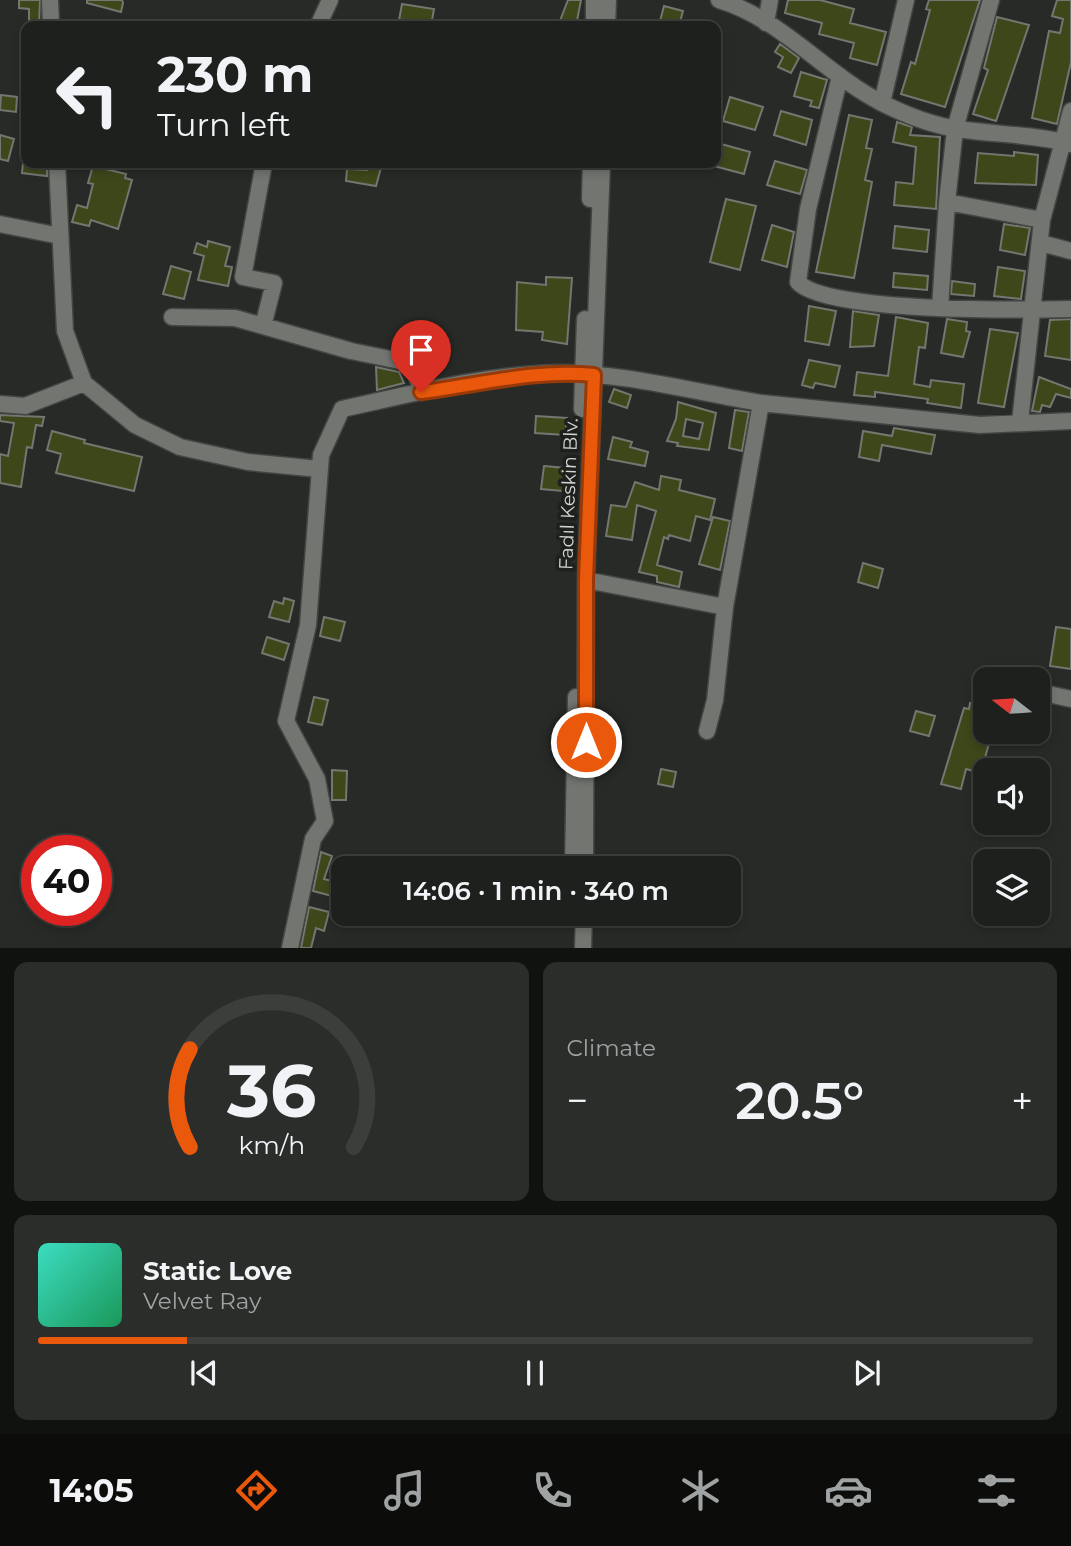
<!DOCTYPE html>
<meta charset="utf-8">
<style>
:root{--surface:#1d201c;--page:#2a2d29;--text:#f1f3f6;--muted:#a0a3a3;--line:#3b3e3b;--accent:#ea580c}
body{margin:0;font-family:Montserrat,sans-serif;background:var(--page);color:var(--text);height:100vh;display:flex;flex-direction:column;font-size:26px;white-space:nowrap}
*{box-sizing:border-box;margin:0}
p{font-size:23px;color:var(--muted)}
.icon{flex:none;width:38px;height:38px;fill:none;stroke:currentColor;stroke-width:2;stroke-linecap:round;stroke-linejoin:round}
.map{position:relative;height:948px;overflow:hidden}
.drawer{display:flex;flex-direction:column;gap:14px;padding:14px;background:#10120f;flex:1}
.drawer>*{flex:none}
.guide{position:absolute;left:21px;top:21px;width:700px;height:147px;border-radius:14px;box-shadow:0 4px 10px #0003,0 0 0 2px var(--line);background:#1d201c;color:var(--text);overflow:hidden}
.needle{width:46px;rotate:287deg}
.tools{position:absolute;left:973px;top:667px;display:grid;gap:14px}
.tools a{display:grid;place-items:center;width:77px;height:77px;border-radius:14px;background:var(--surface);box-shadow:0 4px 10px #0003,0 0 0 2px var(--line);font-size:35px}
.speed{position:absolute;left:21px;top:835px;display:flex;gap:14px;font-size:35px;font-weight:700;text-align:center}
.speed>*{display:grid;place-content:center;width:91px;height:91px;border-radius:50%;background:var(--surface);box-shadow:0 4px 10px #0003,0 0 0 2px var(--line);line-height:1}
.speed .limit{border:10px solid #d22;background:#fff;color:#111}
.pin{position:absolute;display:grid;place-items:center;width:60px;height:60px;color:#fff;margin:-72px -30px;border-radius:50% 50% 50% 0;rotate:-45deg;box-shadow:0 0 7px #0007}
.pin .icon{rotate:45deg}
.me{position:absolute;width:77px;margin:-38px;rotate:0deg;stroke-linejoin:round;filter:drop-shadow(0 0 5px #0008)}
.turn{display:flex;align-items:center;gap:24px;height:147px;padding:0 21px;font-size:32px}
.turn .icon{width:91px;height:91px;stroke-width:2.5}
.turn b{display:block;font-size:49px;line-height:60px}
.big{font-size:52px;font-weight:600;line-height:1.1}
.drawer .widget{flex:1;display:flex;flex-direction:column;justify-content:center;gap:10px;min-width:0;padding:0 24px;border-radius:14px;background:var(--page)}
.drawer .dial{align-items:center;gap:0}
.dial svg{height:182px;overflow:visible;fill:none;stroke:var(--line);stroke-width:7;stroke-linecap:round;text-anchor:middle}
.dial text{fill:var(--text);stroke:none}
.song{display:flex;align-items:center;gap:21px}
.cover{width:84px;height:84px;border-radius:10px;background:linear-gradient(135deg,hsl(170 70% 55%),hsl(150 70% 35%))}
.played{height:7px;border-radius:4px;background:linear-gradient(90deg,var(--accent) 15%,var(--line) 15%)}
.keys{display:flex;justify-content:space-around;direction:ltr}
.heat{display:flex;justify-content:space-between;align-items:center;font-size:38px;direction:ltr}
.drawer .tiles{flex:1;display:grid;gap:14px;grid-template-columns:1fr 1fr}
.widget:last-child{grid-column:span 2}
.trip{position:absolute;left:331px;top:856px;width:410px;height:70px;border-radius:14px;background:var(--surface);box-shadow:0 4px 10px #0003,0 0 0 2px var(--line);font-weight:600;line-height:70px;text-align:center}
.menu{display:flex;height:112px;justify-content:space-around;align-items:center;background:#0c0d0b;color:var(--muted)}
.menu .icon{width:49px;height:49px}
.menu .on{color:var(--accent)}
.menu b{font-size:32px;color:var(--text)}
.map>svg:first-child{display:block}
.building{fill:#3e471a;stroke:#747670;stroke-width:2;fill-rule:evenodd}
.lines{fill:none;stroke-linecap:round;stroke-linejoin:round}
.minor-casing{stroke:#434542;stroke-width:19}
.minor{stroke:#727570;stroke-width:16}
.route-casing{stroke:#983908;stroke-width:18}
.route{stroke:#ea580c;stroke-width:12}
.labels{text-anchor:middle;stroke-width:7;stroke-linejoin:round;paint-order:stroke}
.street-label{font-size:19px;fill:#d3d5d3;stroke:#1d201c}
</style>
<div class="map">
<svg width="1071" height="948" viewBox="0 0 1071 948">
<rect width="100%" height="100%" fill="#272a26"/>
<path class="building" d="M19,0H40L39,26H29V9L19,8Z
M87,0H122L123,3L121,12L87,3Z
M568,0H581L576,26H558Z
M788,0H820L854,9L850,23L886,32L877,65L850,58L854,43L819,34L822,23L785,13Z
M929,0H980L945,107L901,94L911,62L915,64L930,10L926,9Z
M1057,0H1071V62L1057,124L1032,118L1049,31L1060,33L1063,19L1052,16Z
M402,4L434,9L431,26H398Z
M664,6L683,11L679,26L660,21Z
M997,17L1029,25L996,121L973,114L988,70L984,68Z
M780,44L799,58L791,73L778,67L783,57L775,52Z
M801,72L827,80L819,108L810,106L812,101L794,96Z
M1,95L17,97L16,112L0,110Z
M730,97L763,107L755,130L723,121Z
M781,111L812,120L806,145L774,135Z
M849,115L872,120L866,148L872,149L865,180L872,182L854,278L816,272Z
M897,122L912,127L910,135L940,137L936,209L894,205L896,182L913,184L916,147L893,142Z
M0,135L14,139L8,161L0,159Z
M721,144L750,152L744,174L714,166Z
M1014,152L1038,155L1036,185L975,183L978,153L1014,156Z
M775,161L807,170L800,194L767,185Z
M23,163H47V176L22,173Z
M369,163L382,164L376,186L346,181L347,169L367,170Z
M93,166L126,174L125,178L132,180L118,229L91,220L89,226L72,222L77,205L87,208L93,184L88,183Z
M726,199L756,206L740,270L710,262Z
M1004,224L1030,228L1025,255L1000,250Z
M772,225L794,232L787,267L762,260Z
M895,226L929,230L927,252L893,248Z
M208,241L230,247L225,266L232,267L228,286L198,280L204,256L194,253L197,243L207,247Z
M171,266L191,272L184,299L163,294Z
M998,267L1025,271L1021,299L994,296Z
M894,273L928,276L927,290L893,287Z
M546,277L572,278L567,344L542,340L543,332L516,330L517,282L546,285Z
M952,281L975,284L974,296L951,294Z
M809,306L836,311L829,345L805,341Z
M853,311L879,315L874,346L850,347Z
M896,317L928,323L925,348L919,347L914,384L930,387L931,380L964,384L961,408L927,403L928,399L875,392V397L854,395L857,372L888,376Z
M947,319L967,322L966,331L970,332L963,357L941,353Z
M1071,319V360L1045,356L1050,320Z
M990,329L1018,333L1004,407L978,403Z
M809,360L840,366L835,387L815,383L813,388L802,385Z
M376,367L399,372L404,383L377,390Z
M1039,377L1071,389V398L1056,394L1050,407L1042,405L1040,412L1032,411Z
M614,389L631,395L627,408L609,402Z
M678,402L716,413L709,450L677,446L678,443L667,441L676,419ZM686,419L703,423L699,439L683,436Z
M735,410L749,412L742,451L729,448Z
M0,415L44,417L42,426L36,425L32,448L27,447L21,487L0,483V454L8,456L14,423L0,421Z
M536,416L567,418L565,435L535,433Z
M894,428L935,435L931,454L882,445L879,461L859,457L863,431L892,436Z
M52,431L85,440L84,443L142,457L134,491L56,473L61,454L47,450Z
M613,437L632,442L630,447L648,452L645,466L608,459Z
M544,466L565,468L563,491L541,489Z
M661,476L681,480L679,490L715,499L710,520L696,516L690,541L669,535L668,539L664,537L657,565L682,572L679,587L657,582V576L639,572L656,511L637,505L632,540L606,536L611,505L626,507L635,482L659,490Z
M713,517L730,521L720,570L699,564Z
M863,563L883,569L878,588L858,582Z
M284,598L294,601L289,622L269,617L274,601L283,604Z
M324,617L345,622L340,641L320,636Z
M1056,627L1071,629V669L1050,666Z
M267,637L289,644L284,660L262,653Z
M314,697L328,700L322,725L308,722Z
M970,703L985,707V732H992L981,773L966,769L961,789L941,784L964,708L969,709Z
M916,711L935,716L929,736L910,731Z
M661,769L676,772L673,787L658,784Z
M332,770L347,771L346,800H332Z
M321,852L332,856L324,879L336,882L332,896L313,891Z
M309,907L329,912L324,931L316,928L311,948H301Z"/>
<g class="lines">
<g class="minor-casing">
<path id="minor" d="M50,0L51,26
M719,0C782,19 825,74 882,103C904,114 934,126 959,129C996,135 1035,134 1071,144
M766,23L770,0
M318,26L330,0
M594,26V0
M607,26L608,0
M840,76L808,209L798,282C825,313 1024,310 1071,309
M882,103L906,0
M57,163L65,331L84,383L135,425L180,447L248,462L319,469
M590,199L591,163
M947,202L955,129L991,0
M0,224L60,236
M1041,243L1071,251
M940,308L947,202L1042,220
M172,317L235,318L351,351L405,362L416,373L421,392
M263,326L274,283L243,277L264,163
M761,403L980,425L1071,421
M0,404L25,406L84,383
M582,409L585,319
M1020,422L1042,220L1071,111
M586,580L725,607
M1048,694L1071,699
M573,868L576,697
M585,868L586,580L602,163
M290,948L313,839L325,821L317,779L286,721L308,625L321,455L342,409C411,394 483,375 554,373C622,372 694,392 761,403L725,607L715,700L707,731
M583,948L584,914"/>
</g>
<use href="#minor" class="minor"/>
</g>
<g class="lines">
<g class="route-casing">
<path id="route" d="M421,392C479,385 535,369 594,375L586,580V742"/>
</g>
<use href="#route" class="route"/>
</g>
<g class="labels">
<g class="street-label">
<text transform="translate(568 494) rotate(-88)" y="7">Fadıl Keskin Blv.</text>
</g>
</g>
</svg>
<div class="tools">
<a><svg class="needle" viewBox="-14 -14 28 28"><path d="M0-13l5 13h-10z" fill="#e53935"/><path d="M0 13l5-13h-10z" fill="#a0a3a3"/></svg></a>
<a><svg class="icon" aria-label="sound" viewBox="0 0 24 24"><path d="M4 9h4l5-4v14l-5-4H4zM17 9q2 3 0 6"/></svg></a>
<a><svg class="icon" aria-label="layers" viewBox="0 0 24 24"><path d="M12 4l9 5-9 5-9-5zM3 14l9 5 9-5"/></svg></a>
</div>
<div class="speed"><div class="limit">40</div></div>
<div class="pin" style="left:421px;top:392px;background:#d93025"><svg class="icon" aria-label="arrive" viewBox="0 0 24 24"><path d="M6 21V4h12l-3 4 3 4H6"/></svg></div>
<svg class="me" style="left:586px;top:742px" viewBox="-20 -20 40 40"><circle r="17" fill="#ea580c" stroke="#fff" stroke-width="3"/><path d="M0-11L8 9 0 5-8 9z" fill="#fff"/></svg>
<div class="trip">14:06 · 1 min · 340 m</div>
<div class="guide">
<div class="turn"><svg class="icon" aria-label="left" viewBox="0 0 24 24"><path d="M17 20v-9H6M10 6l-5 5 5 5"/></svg><div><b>230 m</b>Turn left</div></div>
</div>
</div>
<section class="drawer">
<div class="tiles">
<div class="widget dial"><svg viewBox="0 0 100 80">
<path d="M14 69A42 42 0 1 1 86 69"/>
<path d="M14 69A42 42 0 0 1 14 26" stroke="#ea580c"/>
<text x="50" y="56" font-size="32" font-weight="700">36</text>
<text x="50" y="72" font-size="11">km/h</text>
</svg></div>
<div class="widget"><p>Climate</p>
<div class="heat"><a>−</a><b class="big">20.5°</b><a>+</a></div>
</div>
<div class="widget">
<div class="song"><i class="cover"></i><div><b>Static Love</b><p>Velvet Ray</p></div></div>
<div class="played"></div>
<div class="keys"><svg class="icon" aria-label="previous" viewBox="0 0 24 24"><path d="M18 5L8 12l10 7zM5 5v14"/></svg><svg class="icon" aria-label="pause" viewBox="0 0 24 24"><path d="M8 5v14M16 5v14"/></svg><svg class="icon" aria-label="next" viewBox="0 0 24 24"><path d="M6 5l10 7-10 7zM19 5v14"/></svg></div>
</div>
</div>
</section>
<nav class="menu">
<b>14:05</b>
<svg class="icon on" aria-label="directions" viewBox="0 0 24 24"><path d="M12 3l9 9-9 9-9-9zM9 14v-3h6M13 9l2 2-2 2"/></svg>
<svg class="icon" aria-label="music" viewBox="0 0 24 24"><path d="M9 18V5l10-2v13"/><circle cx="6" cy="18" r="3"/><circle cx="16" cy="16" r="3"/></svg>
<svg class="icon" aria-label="phone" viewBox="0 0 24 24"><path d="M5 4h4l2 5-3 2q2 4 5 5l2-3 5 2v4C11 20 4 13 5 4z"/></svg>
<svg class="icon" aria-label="climate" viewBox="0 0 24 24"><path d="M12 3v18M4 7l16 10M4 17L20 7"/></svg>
<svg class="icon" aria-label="car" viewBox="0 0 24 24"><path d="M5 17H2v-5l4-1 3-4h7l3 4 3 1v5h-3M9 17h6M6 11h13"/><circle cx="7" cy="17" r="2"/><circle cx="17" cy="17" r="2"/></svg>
<svg class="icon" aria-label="filters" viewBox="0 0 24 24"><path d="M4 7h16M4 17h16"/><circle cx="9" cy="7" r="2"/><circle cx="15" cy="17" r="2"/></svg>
</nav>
